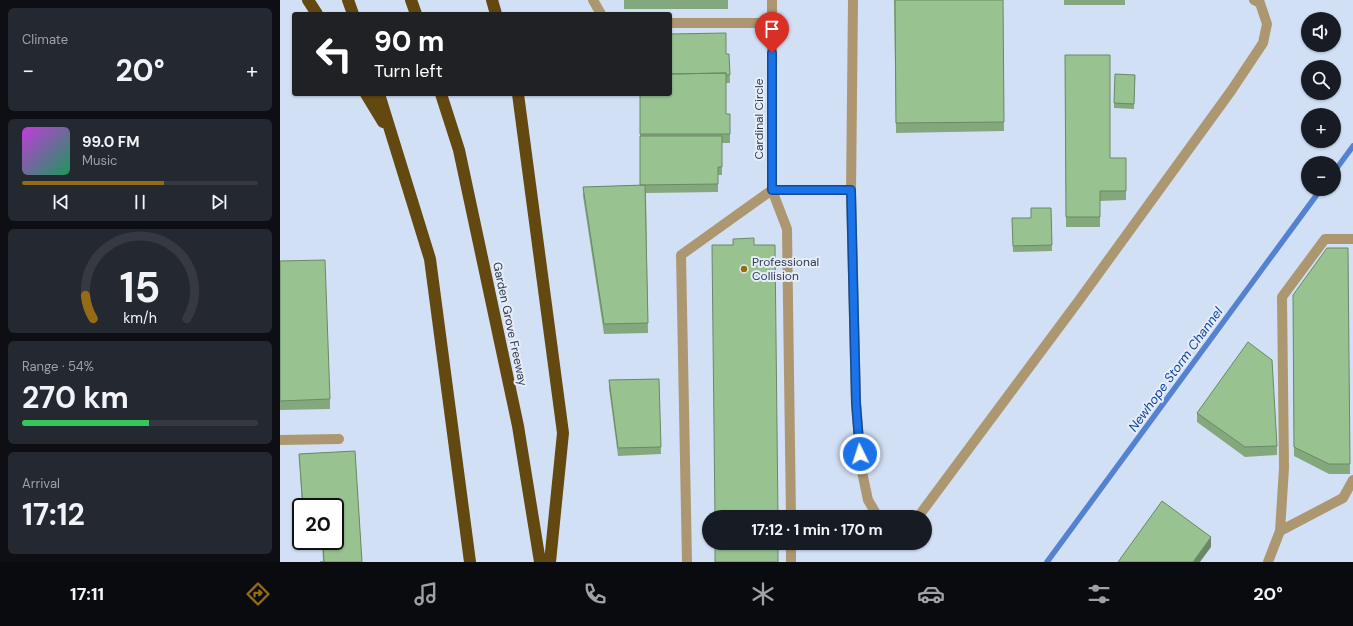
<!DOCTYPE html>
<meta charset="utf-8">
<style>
:root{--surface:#171b24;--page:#242831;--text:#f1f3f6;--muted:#9ea1a6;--line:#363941;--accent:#946c15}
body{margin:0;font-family:"DM Sans",sans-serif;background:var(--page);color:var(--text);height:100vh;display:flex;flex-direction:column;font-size:15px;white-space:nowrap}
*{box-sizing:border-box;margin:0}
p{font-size:13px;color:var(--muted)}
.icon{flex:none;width:22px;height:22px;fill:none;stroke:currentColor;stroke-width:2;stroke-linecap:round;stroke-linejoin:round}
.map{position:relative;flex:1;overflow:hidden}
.details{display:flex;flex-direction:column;gap:8px;padding:8px;background:#0d0f14;width:280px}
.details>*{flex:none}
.hud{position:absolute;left:12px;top:12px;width:380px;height:84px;border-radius:4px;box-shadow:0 1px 3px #0004;background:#202124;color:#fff;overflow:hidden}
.fabs{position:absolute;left:1021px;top:12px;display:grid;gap:8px}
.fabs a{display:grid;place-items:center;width:40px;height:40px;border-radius:50%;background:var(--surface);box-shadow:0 1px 3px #0004;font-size:20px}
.speed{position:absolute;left:12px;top:498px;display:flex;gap:8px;font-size:20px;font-weight:700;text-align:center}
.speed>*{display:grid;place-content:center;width:52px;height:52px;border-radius:50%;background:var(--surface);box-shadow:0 1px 3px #0004;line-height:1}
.speed .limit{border:2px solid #111;border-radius:6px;background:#fff;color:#111}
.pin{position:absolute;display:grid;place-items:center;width:34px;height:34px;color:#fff;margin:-41px -17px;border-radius:50% 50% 50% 0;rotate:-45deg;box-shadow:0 0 4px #0007}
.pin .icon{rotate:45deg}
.me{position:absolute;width:44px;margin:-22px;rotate:356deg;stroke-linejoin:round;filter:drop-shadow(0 0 3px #0008)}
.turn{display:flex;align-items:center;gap:14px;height:84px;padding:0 16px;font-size:18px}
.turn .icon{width:52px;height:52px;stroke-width:2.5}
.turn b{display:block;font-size:28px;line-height:34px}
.big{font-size:30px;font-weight:700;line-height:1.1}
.details .card{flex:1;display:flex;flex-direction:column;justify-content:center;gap:6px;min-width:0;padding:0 14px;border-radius:6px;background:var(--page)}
.details .dial{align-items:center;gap:0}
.dial svg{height:104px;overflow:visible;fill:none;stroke:var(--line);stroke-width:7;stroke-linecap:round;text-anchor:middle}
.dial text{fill:var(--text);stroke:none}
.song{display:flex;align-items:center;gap:12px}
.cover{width:48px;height:48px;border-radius:6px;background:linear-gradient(135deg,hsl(290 70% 55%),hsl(150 70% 35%))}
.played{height:4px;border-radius:2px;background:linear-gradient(90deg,var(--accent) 60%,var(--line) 60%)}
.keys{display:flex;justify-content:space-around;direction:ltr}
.heat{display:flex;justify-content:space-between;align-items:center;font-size:22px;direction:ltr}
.charge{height:6px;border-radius:3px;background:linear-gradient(90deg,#34c759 54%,var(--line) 0)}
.trip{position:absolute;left:422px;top:510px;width:230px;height:40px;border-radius:20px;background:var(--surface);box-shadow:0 1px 3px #0004;font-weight:700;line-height:40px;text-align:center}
.menu{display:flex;height:64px;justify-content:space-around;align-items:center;background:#090b0e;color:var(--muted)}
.menu .icon{width:28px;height:28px}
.menu .selected{color:var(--accent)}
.menu b{font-size:18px;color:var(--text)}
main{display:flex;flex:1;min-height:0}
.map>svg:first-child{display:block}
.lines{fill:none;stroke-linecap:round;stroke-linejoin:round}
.stream{stroke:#5481d1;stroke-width:5.5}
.minor{stroke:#ad9770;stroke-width:10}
.highway{stroke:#63480f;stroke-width:12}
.wall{fill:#83a87d}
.shaded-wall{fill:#6a8866}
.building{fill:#98c391;stroke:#6a8866}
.route-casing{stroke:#114b97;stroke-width:10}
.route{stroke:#1a73e8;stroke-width:7}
.poi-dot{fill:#946c15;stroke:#e6ecf8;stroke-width:1.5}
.labels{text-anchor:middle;stroke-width:4;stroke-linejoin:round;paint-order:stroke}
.street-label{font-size:12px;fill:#2e3b51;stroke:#e6ecf8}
.poi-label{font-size:12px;fill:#2e3b51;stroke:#e6ecf8;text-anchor:start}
.water-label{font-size:13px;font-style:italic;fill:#1146a4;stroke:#e6ecf8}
</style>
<main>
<section class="details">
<div class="card"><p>Climate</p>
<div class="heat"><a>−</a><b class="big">20°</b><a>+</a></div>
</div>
<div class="card">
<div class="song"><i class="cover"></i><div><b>99.0 FM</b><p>Music</p></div></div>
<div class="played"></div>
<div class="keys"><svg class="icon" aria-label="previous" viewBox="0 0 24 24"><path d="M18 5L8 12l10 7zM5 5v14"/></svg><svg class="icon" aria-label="pause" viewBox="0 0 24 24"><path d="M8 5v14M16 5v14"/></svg><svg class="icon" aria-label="next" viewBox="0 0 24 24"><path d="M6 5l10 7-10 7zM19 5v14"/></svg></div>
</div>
<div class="card dial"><svg viewBox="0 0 100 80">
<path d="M14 69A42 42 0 1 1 86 69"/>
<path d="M14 69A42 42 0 0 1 8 51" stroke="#946c15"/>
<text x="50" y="56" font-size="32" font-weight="700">15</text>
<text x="50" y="72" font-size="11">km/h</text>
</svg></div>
<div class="card"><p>Range · 54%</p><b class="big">270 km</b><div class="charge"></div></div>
<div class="card"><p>Arrival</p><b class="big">17:12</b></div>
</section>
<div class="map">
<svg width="1073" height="562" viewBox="0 0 1073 562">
<rect width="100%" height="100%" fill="#d2e0f6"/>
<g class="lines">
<path class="stream" d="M1054,172L1073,146
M767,562L1041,189"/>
<path class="minor" d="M313,0L321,14
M492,0V190L507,229L511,517
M573,0L571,192L576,403L581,467L588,500L598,517
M390,23H492
M0,440L59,439
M638,517L800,299L951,91L983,43L987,24L980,3L974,0
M1000,531L1063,498L1073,480
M511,543V562
M407,562L401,255L492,190H571
M988,562L1000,531L1004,468L1002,297L1045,239H1073"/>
<path class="highway" d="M28,0L37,14
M68,0L73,14
M131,0L136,14
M212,0L216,14
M86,94L103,122
M99,94L150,259L190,562
M161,94L179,150L238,426L260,562
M238,94L283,433L270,562"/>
</g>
<path class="wall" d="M344,0H448V9H344Z
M614,0H723L724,131L616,133Z
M784,0H845V5H784Z
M446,54H449L450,83H446V114H450V143H442V175H438V192L366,193L368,333L324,334L303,196V187L360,185V94Z
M785,55L830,158H846V200L820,201V227H786Z
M855,75L854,109L834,108V103Z
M771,208L772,251L733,252L732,218H751Z
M1068,248L1070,474H1049L1014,456L1013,295Z
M0,261L50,399V409L0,410Z
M379,379L381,454L338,456L329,388V380Z
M917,413L997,446V455L965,457L917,422Z
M75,451L82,562H40H43L42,541H55V507H22L19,454Z"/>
<path class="shaded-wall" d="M931,537V547L920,562H913Z"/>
<path class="building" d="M615,0H723L724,122L616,123Z
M446,33V54H449L450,75H446V73L390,74V34Z
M785,55H830V158H846V191H820V217H786Z
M446,73V114H450V134H360V94H390V74Z
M835,74L855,75L854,104L834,103Z
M360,136H442V167H438V184L360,185Z
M365,185L368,323L324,324L303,187Z
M751,208H771L772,245L733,246L732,218H751Z
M474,238V245H495L498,517H435L432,245H453V239Z
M1047,248H1068L1070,464H1049L1014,447L1013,295Z
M45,260L50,399L0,401V261Z
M968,342L992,360L997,446L965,447L917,413Z
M379,379L381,447L338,448L329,380Z
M75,451L82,562H40H44L43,541H55V507H23L19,454Z
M882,501L931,537L913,562H838Z
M435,543H498V562H435Z"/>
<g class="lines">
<g class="route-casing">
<path id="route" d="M492,53V190H571L576,403L580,454"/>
</g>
<use href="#route" class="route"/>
</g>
<circle class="poi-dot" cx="464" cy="269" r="4"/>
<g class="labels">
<g class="street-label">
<text transform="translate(479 119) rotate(-90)" y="4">Cardinal Circle</text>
<text transform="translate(230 324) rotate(78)" y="4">Garden Grove Freeway</text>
</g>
<g class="poi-label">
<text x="472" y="266">Professional<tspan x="472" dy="14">Collision</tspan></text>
</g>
<g class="water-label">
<text transform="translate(895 369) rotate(-54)" y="5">Newhope Storm Channel</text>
</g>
</g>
</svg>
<div class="fabs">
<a><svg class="icon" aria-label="sound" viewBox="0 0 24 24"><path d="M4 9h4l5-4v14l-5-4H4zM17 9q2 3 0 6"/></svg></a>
<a><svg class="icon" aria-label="search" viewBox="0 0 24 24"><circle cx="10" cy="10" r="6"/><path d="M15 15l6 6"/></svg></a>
<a>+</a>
<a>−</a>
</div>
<div class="speed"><div class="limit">20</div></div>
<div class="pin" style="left:492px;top:53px;background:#d93025"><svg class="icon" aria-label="arrive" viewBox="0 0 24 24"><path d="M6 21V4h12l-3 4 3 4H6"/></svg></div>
<svg class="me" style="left:580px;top:454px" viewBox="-20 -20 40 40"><circle r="17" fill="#1a73e8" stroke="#fff" stroke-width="3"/><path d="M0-11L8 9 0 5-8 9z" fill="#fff"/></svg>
<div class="trip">17:12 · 1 min · 170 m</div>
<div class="hud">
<div class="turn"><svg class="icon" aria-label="left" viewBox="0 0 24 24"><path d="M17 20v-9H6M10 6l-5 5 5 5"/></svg><div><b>90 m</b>Turn left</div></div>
</div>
</div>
</main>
<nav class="menu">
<b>17:11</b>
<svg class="icon selected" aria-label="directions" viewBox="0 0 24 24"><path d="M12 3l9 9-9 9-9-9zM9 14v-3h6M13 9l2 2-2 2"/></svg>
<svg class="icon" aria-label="music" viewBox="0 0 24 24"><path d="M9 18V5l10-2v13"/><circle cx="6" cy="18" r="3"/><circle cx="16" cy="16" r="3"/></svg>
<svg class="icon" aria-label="phone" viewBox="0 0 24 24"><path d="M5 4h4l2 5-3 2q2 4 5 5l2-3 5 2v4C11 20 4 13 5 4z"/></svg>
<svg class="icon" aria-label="climate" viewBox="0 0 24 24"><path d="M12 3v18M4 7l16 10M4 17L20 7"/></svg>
<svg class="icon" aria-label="car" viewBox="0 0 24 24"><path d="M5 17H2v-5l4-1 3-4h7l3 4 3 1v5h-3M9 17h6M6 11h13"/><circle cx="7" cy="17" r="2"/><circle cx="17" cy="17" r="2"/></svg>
<svg class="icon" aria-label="filters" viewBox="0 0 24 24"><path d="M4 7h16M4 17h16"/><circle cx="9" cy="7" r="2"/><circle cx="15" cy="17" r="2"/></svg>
<b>20°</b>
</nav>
